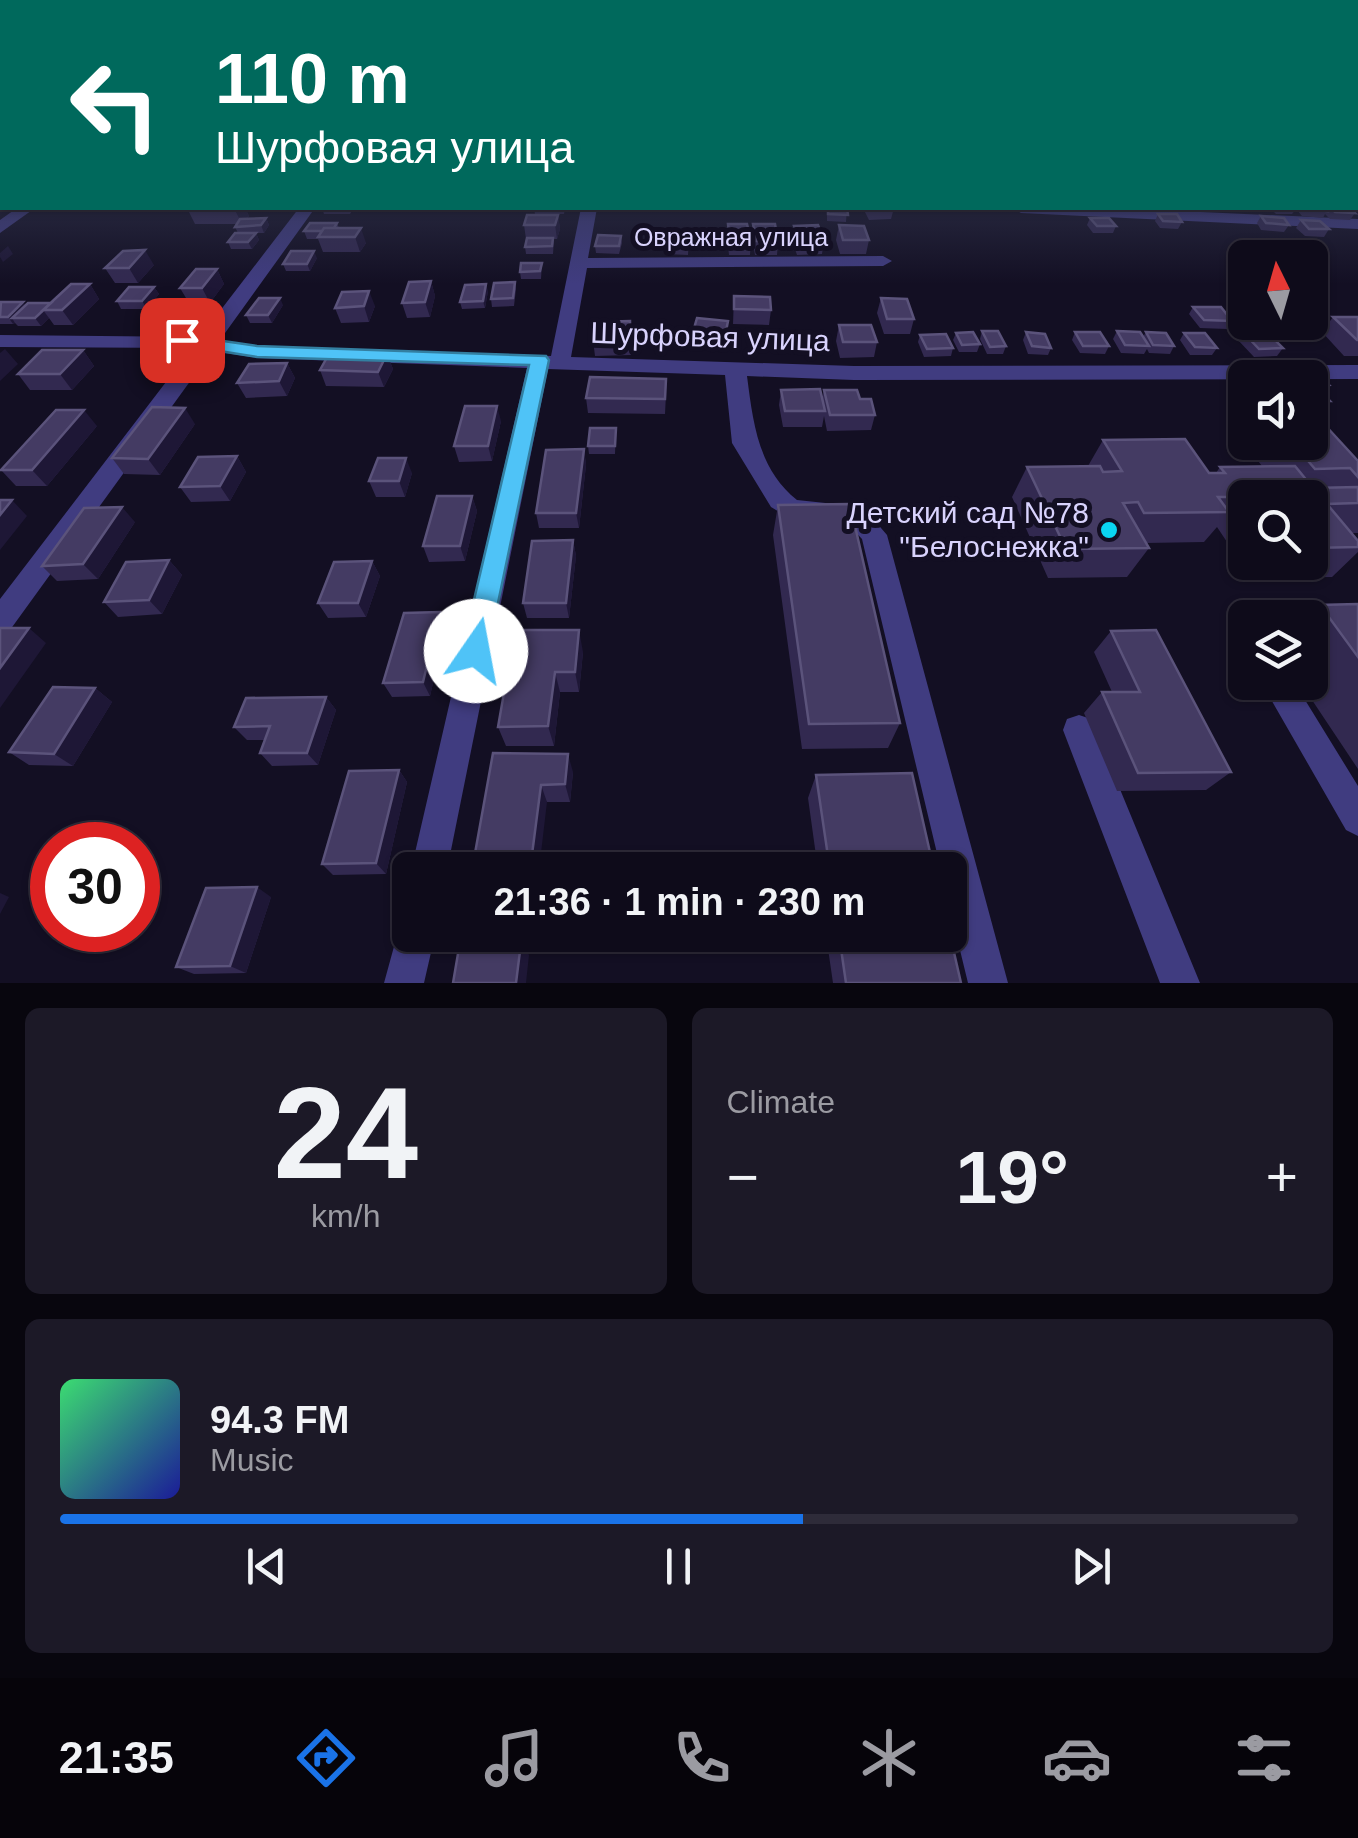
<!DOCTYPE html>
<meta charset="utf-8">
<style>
:root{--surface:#0e0b1a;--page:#1c1927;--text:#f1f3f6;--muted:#9b9ba2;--line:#2e2b39;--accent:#1a73e8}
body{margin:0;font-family:Arial,sans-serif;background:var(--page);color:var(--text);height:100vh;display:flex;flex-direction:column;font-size:38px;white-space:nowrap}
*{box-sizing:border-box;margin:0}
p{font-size:32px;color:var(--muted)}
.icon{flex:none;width:55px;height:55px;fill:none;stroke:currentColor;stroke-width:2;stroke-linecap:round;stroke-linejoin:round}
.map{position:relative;height:983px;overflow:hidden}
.drawer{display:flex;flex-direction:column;gap:25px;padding:25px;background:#08060e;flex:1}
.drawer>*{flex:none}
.top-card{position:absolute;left:0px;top:0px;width:1360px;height:210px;box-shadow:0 2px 8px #0004,0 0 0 2px var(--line);background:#00695c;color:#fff;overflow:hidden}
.needle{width:65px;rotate:355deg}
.controls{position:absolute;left:1228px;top:240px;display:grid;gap:20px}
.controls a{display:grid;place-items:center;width:100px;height:100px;border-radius:15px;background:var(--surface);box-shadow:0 2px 8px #0004,0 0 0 2px var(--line);font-size:50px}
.speed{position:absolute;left:30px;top:822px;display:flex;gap:20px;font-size:50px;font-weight:700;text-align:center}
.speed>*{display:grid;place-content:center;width:130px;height:130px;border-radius:50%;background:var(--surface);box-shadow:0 2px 8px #0004,0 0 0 2px var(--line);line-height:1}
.speed .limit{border:15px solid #d22;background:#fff;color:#111}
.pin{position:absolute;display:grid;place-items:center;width:85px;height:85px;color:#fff;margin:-42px;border-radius:20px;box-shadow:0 5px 15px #0006}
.me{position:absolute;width:110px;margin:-55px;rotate:12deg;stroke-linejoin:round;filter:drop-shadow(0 0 8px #0008)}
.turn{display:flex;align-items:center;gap:35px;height:210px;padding:0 50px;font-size:45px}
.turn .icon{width:130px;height:130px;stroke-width:2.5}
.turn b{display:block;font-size:70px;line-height:85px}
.big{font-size:75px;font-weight:800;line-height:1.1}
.drawer .tile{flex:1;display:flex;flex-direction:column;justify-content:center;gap:15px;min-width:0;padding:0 35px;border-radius:15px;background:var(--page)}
.drawer .dial{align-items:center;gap:0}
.dial b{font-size:130px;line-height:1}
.song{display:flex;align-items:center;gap:30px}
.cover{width:120px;height:120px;border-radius:15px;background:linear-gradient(135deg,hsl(140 70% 55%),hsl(240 70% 35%))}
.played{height:10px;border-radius:5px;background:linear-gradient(90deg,var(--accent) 60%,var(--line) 60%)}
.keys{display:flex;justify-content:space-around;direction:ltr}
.heat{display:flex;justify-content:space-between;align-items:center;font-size:55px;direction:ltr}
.drawer .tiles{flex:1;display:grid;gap:25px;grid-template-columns:1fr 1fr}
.tile:last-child{grid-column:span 2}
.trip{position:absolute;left:392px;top:852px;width:575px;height:100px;border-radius:15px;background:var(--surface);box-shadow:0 2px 8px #0004,0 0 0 2px var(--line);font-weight:800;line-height:100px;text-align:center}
.tabs{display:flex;height:160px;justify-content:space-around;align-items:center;background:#06040a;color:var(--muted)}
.tabs .icon{width:70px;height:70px}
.tabs .current{color:var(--accent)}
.tabs b{font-size:45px;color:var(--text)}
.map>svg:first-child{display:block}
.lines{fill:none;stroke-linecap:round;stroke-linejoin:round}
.minor{fill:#403c80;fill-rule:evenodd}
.wall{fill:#322950;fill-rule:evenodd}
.shaded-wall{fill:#1e1736}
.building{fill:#443b63;stroke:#5b537b;stroke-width:2.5}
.route{fill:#4fc3f7;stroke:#337fa1;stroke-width:2.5}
.poi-dot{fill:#0ad5f2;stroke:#130f23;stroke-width:4}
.labels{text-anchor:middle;stroke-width:10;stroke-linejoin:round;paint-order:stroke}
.far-street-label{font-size:25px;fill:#d9d3fd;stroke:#130f23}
.street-label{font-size:30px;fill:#d9d3fd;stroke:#130f23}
.poi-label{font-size:30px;fill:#d9d3fd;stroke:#130f23;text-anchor:end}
</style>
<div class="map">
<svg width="1358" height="983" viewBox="0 0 1358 983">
<rect width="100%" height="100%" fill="#130f23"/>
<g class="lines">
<path class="minor" d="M17,208H35L0,233V220Z
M299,208H315L220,340L257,346L551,356L581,208H597L588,258L883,256L892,261L883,266L587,268L571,357L854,366L1358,365V379L854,380L747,376C753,422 758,469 797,500L863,507L887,535L1008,983H968L950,909V870H941L862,539L847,523L791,519L771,507L732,443L725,375L548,369L447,870H411L527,368L257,358L212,351L10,630L0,633V599L192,348L0,347V335L200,337Z
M1013,208H1113L1358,219V229L1021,213Z
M1261,682H1294L1358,786V836L1346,830Z
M1079,715L1091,719L1200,983H1160L1063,730L1067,719Z
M410,918V935H435L424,983H384L401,921Z"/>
</g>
<path class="wall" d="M190,208H245L249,216L247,219L266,218L269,225L264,233H256L259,240L252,249H231L228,242L238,233L235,227L237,224H195L188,210Z
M322,208H354L350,214H324Z
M534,208H565L564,214H535Z
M605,208H624V210H605Z
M827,208H847L846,222L827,221Z
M863,208H894L891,219L869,220Z
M1178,208H1199L1197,210L1180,209Z
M1219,208H1246L1243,212L1221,211Z
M1270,208H1350L1355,213L1350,220L1330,219L1325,214L1323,218L1302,216L1296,209L1292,214H1276Z
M1158,214L1182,222L1178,229L1160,228L1155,221Z
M558,215L560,229L557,239H554L553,254H526L525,247L526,239L524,225Z
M1261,216L1289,225L1284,232L1261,230L1257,223Z
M1090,218L1116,226L1113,233H1093L1087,225Z
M1301,220L1329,229L1324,237L1305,236L1296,228Z
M337,223L339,228L366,243L360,252H323L318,239H307L304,231Z
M728,224L751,241L750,255H729L727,238Z
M753,224L778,241L777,255H755L752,238Z
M839,225L869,240L866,254H840L836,240Z
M794,226L824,240L822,254L797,255L792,240Z
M666,234L689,235L688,255L666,254Z
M621,236L622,243L619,254L596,253L595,246Z
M317,258L310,271H286L283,264Z
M542,263L541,279H521L520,272Z
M154,265L138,283H115L105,268Z
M217,269L224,284L210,303H189L180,288Z
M431,281L435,296L430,317L407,318L402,303Z
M515,282L516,289L514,306L492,307L491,299Z
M90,284L99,299L73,325H54L49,318L41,326H18L15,323L13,324H0V303L26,305L51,303Z
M154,287L159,294L147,309H121L117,301Z
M488,291L485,308L462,309L460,302Z
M734,296L771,310L769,325L733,324Z
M881,298L914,319L910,334H884L877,313Z
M283,305L272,323H250L246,315Z
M375,306L369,322L341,323L335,308Z
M1193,307L1232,321L1227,329L1200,328L1189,314Z
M1333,317H1358V356H1344L1322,332Z
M630,321L631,355L595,356L593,340Z
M728,321V336L724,351L692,347L693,332Z
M839,325L877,342L874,357L840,358L836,341Z
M982,331L1006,346L1003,354H987L980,339Z
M1117,331L1143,337L1146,332L1174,346L1170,354L1149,353L1147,349L1144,354L1121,353L1113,339Z
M1242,331L1283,348L1277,356L1254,357L1237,339Z
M1026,332L1051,348L1048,355L1028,354L1023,340Z
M1075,332L1109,346L1105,354L1080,353L1072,340Z
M956,333L980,344L977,352H959L953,340Z
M1184,333L1217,348L1212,355H1190L1180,340Z
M920,335L953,348L951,356L924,357L918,342Z
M83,350L94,366L72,390H30L18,374Z
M387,354L393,369L384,387L326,386L320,370Z
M287,363L295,378L287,396L246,398L237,383Z
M1313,369L1329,385L1322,393L1330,401L1317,416L1358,461V533H1351L1358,541V552L1332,577L1251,578L1217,527L1204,542L1146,543L1149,548L1127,577L1048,578L1012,497L1027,467L1088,466L1103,440L1185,439L1209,473H1216L1220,467L1262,466L1243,442L1245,439V442H1310V378H1279L1285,370ZM1245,498H1310V562H1245Z
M781,390L822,401L824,390L860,399L875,415L871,430L827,431L824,416L822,427H783L779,405Z
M666,394L665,414L588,413L586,398Z
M501,421L492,461L459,462L454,446Z
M195,424L160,475L124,474L112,458Z
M97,426L47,486H16L1,470Z
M616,428L615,454H589L588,446Z
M584,449L586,465L579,528H539L536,513Z
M237,456L246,472L230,501L191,502L180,487Z
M412,473L405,497H376L369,481Z
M472,496L477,511L465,561L429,562L423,546Z
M778,505L900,723L888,748L802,749L773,535Z
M135,522L98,579L57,581L42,566Z
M573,540L576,556L569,618H527L523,603Z
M169,560L182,575L162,614L118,617L104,602Z
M372,561L380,576L366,617L328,618L318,603Z
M1358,604V769L1300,682H1310V618H1306L1320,605Z
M446,627L430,696L392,697L383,683Z
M515,630L583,652L579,692H560L554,746H506L498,727Z
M1111,631L1231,772L1206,790L1117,791L1084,713L1102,692H1112L1094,652Z
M95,688L112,702L73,766L29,765L9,752Z
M326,697L336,710L318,765L272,766L260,753L265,740H247L234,727Z
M493,753L573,772L570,802H547Z
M399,770L407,782L386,874L333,875L322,864Z
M816,775L934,870H818L808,798Z
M271,897L246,973L194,974L176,967Z
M826,935H950L961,983H833Z"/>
<path class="shaded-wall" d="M238,208H245L249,216L242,224L235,210Z
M558,215L560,229L557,239L555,225Z
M266,218L269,225L264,233L261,225Z
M361,228L366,243L360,252L355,237Z
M256,233L259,240L252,249L248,242Z
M8,246L13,254L3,262L0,257V253Z
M145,250L154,265L138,283L129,268Z
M314,251L317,258L310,271L307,264Z
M217,269L224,284L210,303L202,288Z
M431,281L435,296L430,317L425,302Z
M90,284L99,299L73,325L62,310Z
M486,284L488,291L485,308L483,301Z
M154,287L159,294L147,309L142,301Z
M369,291L375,306L369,322L364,306Z
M280,298L283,305L272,323L268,315Z
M23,302L29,309L12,318L15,323L13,324L8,317Z
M43,310L49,318L41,326L35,318Z
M728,321V336L724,351L725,336Z
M5,349L18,364L0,381V353Z
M83,350L94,366L72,390L60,374Z
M387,354L393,369L384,387L378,372Z
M287,363L295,378L287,396L279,381Z
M497,406L501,421L492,461L488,446Z
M185,408L195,424L160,475L148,459Z
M84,410L97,426L47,486L32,470Z
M584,449L586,465L579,528L576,513Z
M237,456L246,472L230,501L220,486Z
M406,458L412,473L405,497L399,481Z
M472,496L477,511L465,561L460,546Z
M12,500L27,516L0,550V515Z
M122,507L135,522L98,579L83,564Z
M573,540L576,556L569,618L566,603Z
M169,560L182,575L162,614L149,600Z
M372,561L380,576L366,617L358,603Z
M440,612L446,627L430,696L423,682Z
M29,628L46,643L0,708V668Z
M579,630L583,652L579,692L575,672Z
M555,672L560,692L554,746L548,726Z
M95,688L112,702L73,766L54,754Z
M326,697L336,710L318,765L307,753Z
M568,754L573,772L570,802L565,784Z
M399,770L407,782L386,874L376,863Z
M541,785L547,802L539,870H530Z
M257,887L271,897L246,973L230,966Z
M0,893L9,897L0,914Z
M521,943L529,955L526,983H516Z"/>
<path class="building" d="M190,208H238L235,210H188Z
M828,208H847L848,215L828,214Z
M1305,208H1325L1327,211L1306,209Z
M1331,208H1350L1355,213L1335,212Z
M1158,214H1177L1182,222L1163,221Z
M527,215H558L555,225H524Z
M1261,216L1284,218L1289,225L1266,223Z
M266,218L261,225L235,227L240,219Z
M1090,218H1109L1116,226H1097Z
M1301,220L1320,221L1329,229H1309Z
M310,223H337L334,228H324L322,231H304Z
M728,224H747L751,241H730Z
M753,224H775L778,241H756Z
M818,225L824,240H799L794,226Z
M839,225L864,226L869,240H843Z
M324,228H361L355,237H318Z
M235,233H256L248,242H228Z
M666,234L689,235L688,247H666Z
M598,235L621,236L619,246H595Z
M527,238H553L552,246L525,247Z
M145,250L129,268H105L123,251Z
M291,251H314L307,264H283Z
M521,263H542L540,271L520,272Z
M196,269H217L202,288H180Z
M431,281L425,302L402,303L409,282Z
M515,282L513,298L491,299L494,283Z
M71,284H90L62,310H43Z
M486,284L483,301L460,302L465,285Z
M129,287H154L142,301H117Z
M369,291L364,306L335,308L342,292Z
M734,296L770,297L771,310L734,309Z
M259,298H280L268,315H246Z
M881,298L907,299L914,319H887Z
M1,302H23L8,317H0Z
M28,303H51L35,318H12Z
M1193,307H1221L1232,321L1204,320Z
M1333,317H1358V340H1357Z
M697,318L728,321L725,336L693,332Z
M630,321V339L593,340L595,322Z
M839,325H871L877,342H843Z
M1265,330L1283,348L1259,349L1242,331Z
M982,331H998L1006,346L990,347Z
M1117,331L1140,332L1149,346L1125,345Z
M973,332L980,344L962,345L956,333Z
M1026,332L1045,334L1051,348L1032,346Z
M1075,332H1100L1109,346H1083Z
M1146,332L1166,333L1174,346L1153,345Z
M1184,333H1205L1217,348L1195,347Z
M946,334L953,348L927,349L920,335Z
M42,350H83L60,374H18Z
M330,352L387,354L378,372L320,370Z
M287,363L279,381L237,383L249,364Z
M1313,369L1329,385L1315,386L1330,401H1315L1310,395V378H1293L1285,370Z
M590,377L666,379L665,399L586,398Z
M820,389L825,411H785L781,390Z
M824,390H857L860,399H871L875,415H830Z
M465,406H497L488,446H454Z
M152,407L185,408L148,459L112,458Z
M56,410H84L32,470H1Z
M1310,411H1312L1358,461V477L1350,468L1315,469L1292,442H1310Z
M590,428H616L615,446H588Z
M1185,439L1209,473H1225L1220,467L1295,466L1313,488L1358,487V503L1327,504L1358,541V547L1310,548V498H1245V502L1241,497H1218L1229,512L1144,513L1138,502L1123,503L1149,548L1066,549L1027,467L1100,466L1103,472L1122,471L1103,440Z
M584,449L576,513H536L546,450Z
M237,456L220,486L180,487L198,457Z
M378,458H406L399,481H369Z
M437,496H472L460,546H423Z
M0,500H12L0,515Z
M850,504L900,723L809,724L778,505Z
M122,507L83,564L42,566L84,508Z
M573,540L566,603H523L532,541Z
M169,560L149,600L104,602L126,562Z
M372,561L358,603H318L334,562Z
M1358,604V657L1320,605Z
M440,612L423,682L383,683L404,613Z
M0,628H29L0,668Z
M515,630H579L575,672H555L548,726L498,727Z
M1156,630L1231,772L1138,773L1102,692H1140L1111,631Z
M53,687L95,688L54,754L9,752Z
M326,697L307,753H260L270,726L234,727L246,698Z
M493,753L568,754L565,784L541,785L530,870H472Z
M399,770L376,863L322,864L349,771Z
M912,773L934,870H830L816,775Z
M257,887L230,966L176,967L206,888Z
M839,935H950L961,983H846Z
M460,942L521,943L516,983H453Z"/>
<linearGradient id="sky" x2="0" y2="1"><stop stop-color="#0a0813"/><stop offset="0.51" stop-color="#333750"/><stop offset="1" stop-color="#333750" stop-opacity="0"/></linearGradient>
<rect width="1358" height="284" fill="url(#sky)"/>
<path class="route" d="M182,335L257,346L546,356L549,360L486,660L476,663L466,660L462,651L529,365L257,357L175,344L173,340Z"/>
<circle class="poi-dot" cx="1109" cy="530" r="10"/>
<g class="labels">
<g class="far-street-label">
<text x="731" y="246">Овражная улица</text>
</g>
<g class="street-label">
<text transform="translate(710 337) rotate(2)" y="10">Шурфовая улица</text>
</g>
<g class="poi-label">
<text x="1089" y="523">Детский сад №78<tspan x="1089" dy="34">"Белоснежка"</tspan></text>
</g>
</g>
</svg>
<div class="controls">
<a><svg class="needle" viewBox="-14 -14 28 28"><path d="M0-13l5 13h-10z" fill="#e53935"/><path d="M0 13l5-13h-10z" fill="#9b9ba2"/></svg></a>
<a><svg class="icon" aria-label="sound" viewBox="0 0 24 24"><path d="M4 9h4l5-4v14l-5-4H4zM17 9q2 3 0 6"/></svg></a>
<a><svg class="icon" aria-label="search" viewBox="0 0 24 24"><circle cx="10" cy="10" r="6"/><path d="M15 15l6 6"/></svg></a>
<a><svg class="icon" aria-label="layers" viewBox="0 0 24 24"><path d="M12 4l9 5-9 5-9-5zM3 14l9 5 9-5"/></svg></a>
</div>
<div class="speed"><div class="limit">30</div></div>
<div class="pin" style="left:182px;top:340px;background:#d93025"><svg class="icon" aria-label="arrive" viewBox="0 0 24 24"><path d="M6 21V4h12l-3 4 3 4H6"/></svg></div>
<svg class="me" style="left:476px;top:651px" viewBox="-20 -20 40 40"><circle r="19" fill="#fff"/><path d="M0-13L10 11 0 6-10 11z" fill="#4fc3f7"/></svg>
<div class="trip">21:36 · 1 min · 230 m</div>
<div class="top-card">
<div class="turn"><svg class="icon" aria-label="left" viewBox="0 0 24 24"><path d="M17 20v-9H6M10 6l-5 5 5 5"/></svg><div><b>110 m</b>Шурфовая улица</div></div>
</div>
</div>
<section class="drawer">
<div class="tiles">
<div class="tile dial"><b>24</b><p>km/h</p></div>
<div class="tile"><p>Climate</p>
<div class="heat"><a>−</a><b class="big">19°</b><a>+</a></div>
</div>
<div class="tile">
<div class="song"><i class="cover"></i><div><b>94.3 FM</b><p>Music</p></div></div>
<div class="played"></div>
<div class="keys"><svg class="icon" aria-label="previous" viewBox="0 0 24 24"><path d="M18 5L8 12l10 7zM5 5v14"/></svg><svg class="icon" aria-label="pause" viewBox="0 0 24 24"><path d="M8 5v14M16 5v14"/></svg><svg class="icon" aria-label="next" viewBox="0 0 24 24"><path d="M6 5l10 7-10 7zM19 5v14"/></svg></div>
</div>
</div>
</section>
<nav class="tabs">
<b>21:35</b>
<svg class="icon current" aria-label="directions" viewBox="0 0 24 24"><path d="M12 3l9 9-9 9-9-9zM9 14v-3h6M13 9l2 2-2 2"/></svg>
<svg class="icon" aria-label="music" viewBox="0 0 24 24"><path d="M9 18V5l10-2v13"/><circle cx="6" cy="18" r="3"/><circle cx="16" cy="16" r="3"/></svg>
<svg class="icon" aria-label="phone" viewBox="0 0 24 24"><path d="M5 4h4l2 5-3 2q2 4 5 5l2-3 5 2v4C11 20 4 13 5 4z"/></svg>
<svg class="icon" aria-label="climate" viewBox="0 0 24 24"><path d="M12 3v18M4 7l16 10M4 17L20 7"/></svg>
<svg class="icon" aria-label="car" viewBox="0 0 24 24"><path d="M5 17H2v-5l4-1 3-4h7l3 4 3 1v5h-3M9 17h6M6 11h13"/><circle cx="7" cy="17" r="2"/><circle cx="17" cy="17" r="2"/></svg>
<svg class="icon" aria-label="filters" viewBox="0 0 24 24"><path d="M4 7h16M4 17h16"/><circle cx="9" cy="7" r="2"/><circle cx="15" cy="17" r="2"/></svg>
</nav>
